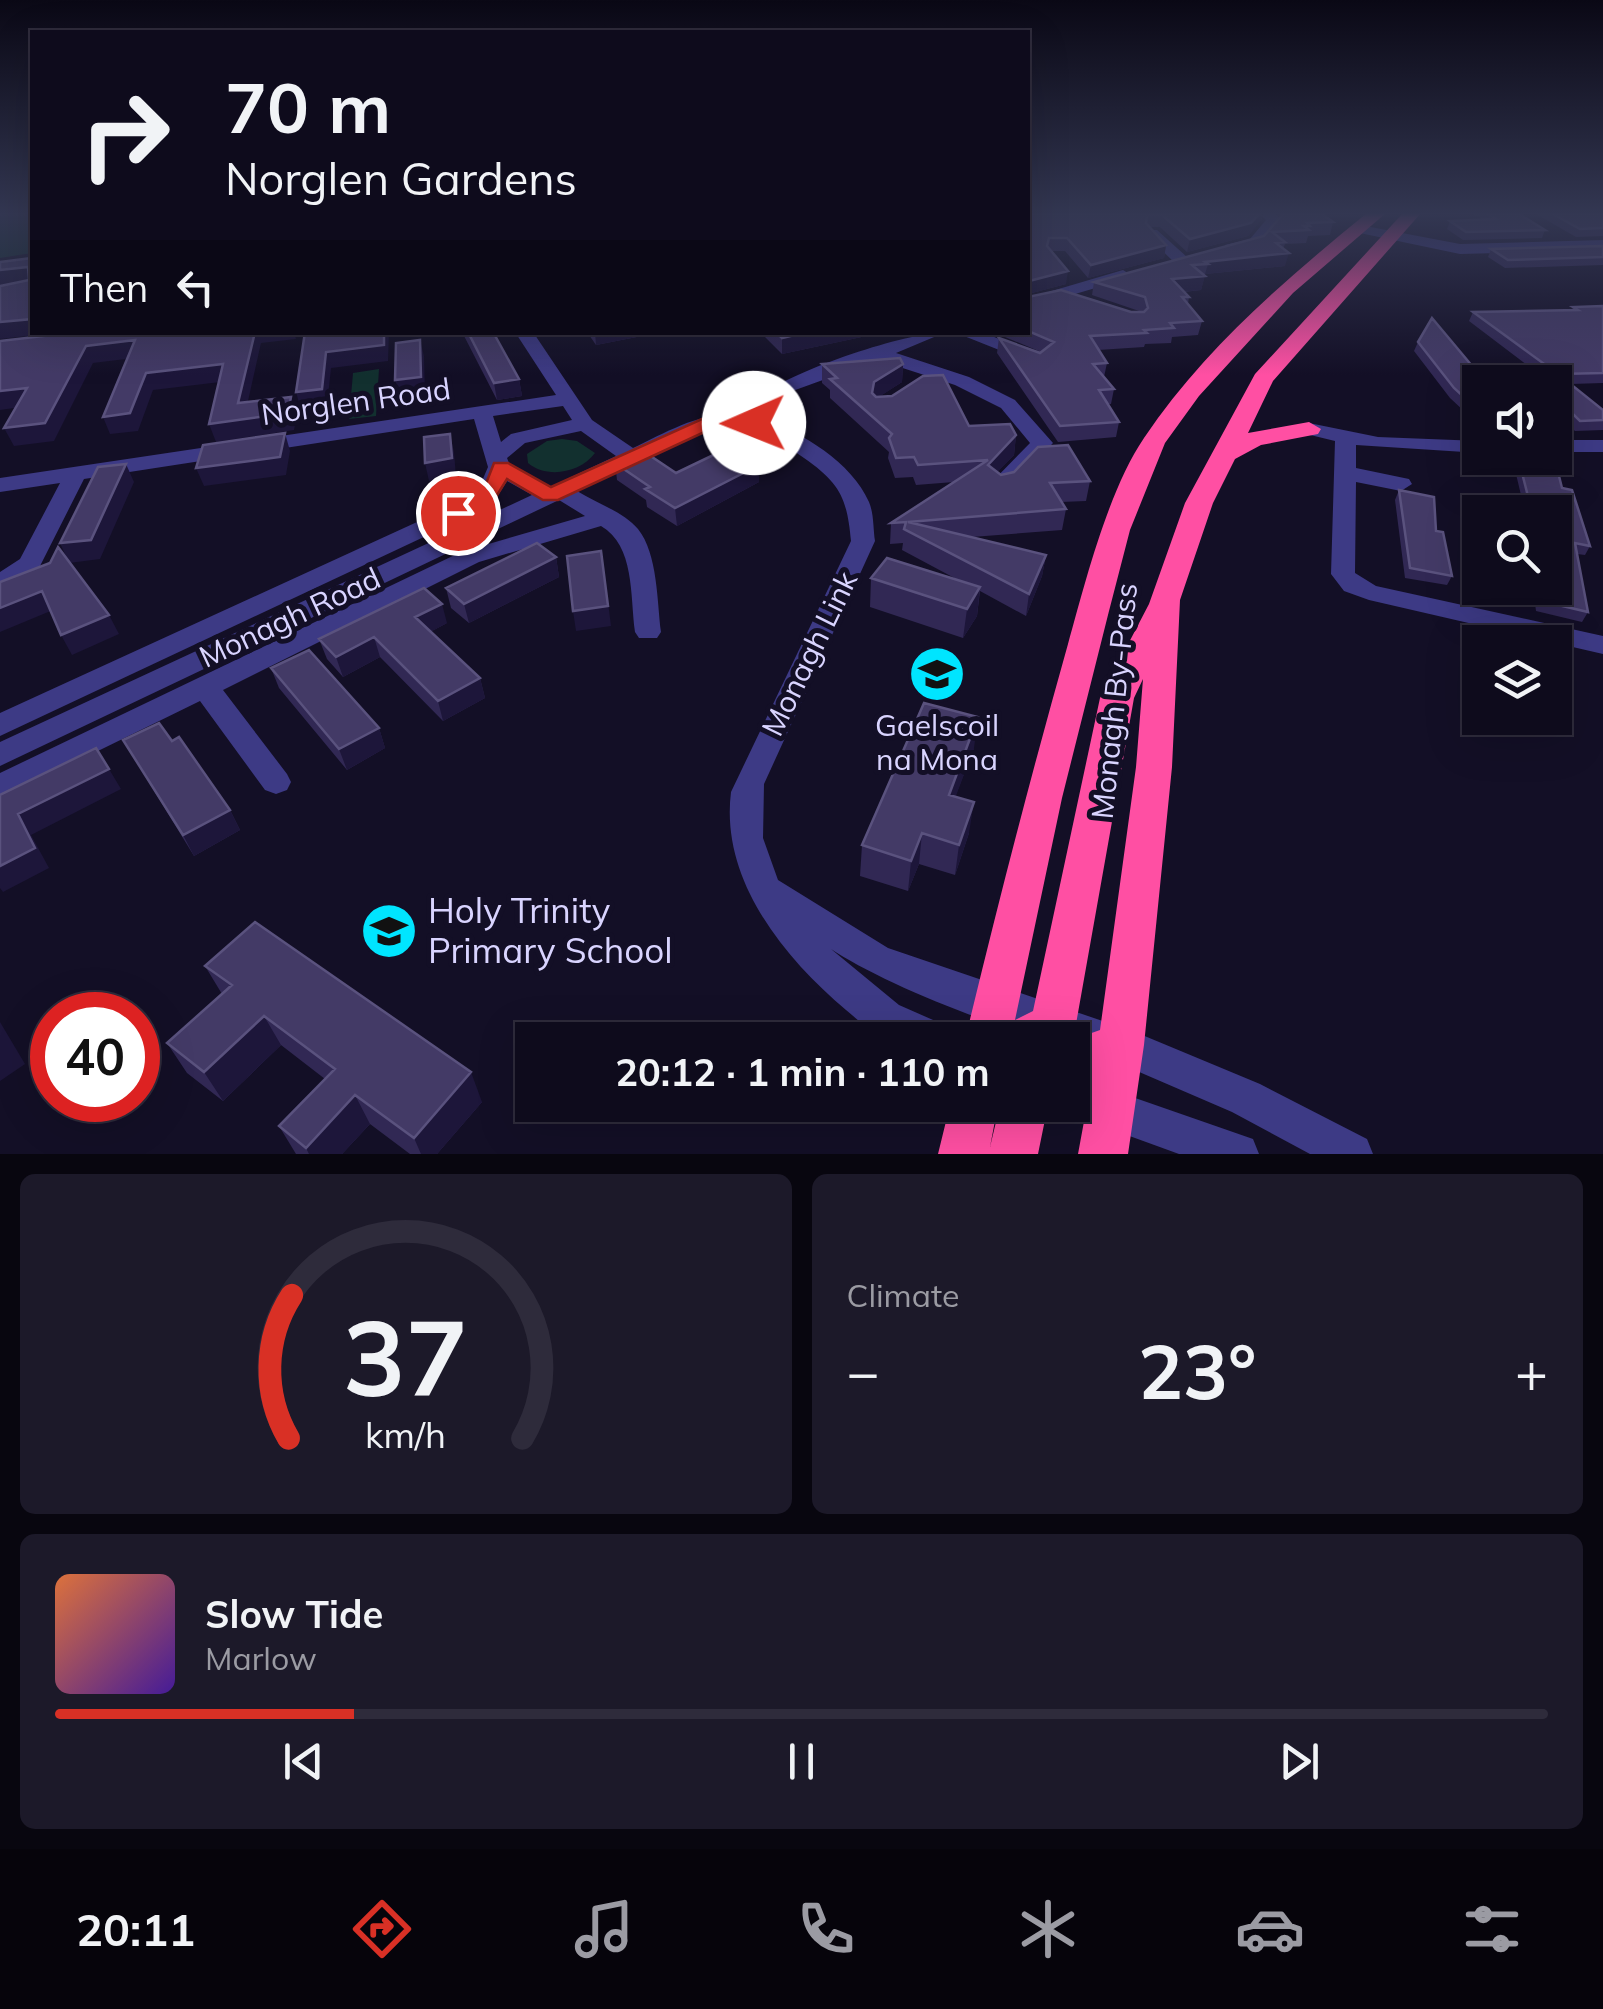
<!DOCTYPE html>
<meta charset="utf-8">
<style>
:root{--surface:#0e0b1c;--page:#1c1929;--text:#f1f3f6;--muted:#9b9ba3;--line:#2e2b3b;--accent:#d93025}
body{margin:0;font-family:Mulish,sans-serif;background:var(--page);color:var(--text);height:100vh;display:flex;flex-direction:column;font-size:38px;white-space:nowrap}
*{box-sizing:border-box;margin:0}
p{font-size:32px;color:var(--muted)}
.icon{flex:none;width:55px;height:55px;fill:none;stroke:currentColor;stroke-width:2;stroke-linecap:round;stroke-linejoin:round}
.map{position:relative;height:1154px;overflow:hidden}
.sheet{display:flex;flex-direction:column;gap:20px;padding:20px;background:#08060f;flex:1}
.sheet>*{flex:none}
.hud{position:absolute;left:30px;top:30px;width:1000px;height:305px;border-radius:0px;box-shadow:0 10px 40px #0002,0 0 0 2px var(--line);background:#0e0b1c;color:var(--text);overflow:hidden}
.controls{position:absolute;left:1462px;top:365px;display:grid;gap:20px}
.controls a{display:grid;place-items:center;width:110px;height:110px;border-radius:0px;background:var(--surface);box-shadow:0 10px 40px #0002,0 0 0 2px var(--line);font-size:50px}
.speed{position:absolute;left:30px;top:992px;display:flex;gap:20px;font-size:50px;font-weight:700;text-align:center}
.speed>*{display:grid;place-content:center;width:130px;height:130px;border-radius:50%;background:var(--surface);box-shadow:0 10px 40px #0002,0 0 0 2px var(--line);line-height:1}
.speed .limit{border:15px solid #d22;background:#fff;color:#111}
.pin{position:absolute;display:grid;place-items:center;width:85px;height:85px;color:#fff;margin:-42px;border:5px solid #fff;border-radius:50%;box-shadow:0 2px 10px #0007}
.me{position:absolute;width:110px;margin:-55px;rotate:269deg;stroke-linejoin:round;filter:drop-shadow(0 0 8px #0008)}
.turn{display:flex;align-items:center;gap:35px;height:210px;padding:0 30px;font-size:45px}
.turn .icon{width:130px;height:130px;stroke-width:2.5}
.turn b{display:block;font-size:70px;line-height:85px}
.then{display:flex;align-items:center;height:95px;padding:0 30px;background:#0003;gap:20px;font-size:38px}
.big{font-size:75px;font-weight:700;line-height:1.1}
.sheet .widget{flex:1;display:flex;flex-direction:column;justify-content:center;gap:15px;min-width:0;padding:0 35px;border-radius:15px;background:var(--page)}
.sheet .dial{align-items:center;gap:0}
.dial svg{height:260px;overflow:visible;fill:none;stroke:var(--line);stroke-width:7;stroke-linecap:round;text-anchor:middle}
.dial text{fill:var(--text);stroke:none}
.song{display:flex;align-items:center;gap:30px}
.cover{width:120px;height:120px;border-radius:15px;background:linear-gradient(135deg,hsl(20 70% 55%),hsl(260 70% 35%))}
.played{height:10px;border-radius:5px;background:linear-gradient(90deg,var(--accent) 20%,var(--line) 20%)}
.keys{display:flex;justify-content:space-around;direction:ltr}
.heat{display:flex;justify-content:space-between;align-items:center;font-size:55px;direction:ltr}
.sheet .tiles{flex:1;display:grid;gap:20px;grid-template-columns:1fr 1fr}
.widget:last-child{grid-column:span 2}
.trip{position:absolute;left:515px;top:1022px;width:575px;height:100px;border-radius:0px;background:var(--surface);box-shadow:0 10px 40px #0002,0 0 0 2px var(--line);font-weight:700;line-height:100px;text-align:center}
.dock{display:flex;height:160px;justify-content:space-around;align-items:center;background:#06040b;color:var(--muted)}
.dock .icon{width:70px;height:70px}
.dock .active{color:var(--accent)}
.dock b{font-size:45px;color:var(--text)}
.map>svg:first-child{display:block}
.green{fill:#12302f}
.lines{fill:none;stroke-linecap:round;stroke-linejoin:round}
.minor{fill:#3d3a85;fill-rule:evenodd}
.highway{fill:#ff4fa3;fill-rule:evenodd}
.wall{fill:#312854}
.shaded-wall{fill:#1d163a}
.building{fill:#433a66;stroke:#5a527e;stroke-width:2.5}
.route{fill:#d93025;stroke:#8d1f18;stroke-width:2.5}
.labels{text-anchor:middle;stroke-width:10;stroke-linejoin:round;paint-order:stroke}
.street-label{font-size:30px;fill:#d9d4ff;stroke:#130f26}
.poi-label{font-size:30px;fill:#d9d4ff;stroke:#130f26}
.near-poi-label{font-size:35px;fill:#d9d4ff;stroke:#130f26;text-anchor:start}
</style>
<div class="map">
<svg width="1603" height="1154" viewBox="0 0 1603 1154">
<rect width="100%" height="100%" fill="#130f26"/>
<path class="green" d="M0,213H32V253L0,258Z
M379,369L376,416L349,419L353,373Z
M562,439L577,441L595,453C580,473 547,479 528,463L527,454L547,441Z"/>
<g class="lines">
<path class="minor" d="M1259,213H1275L1281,220L1260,245L1225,251V245L1250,239L1266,220Z
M1360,225L1460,244L1603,240V250L1460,254L1355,232V226Z
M1147,230H1157L1187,257V263H1175L1147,236Z
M1123,270L1131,275L1129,278L1028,308V298Z
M515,332H533L592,420L633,448C667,432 701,411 740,414C760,379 905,332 946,332L896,353L969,377L1015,400L1053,443L1008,490L1000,492L989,485L1030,443L1001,408L955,385L878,360L787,393L764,408L758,418C799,430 851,461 869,502C874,514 873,528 875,541L764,784L763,838L778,880L888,948L1135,1032L1260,1084L1367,1139L1373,1154H1310L1232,1112L1116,1062L1072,1047V1040C1017,1040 878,981 831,949L899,1005L949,1027L954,1040C935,1040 910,1044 892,1040C876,1037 858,1020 846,1010C783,957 720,879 731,792L851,541C847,498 840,483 804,458C782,442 753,424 726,425C690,427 612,474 577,491C596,503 624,512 638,529C658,554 657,602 661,632L657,638H639L635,632C630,595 635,546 601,526L479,562L223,690L287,774L291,782L287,790L276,794L265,790L200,701L0,799V773L461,552L585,516L559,500L0,766V742L532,495L507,481L492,505L0,736V713L476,495L488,467L474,419L84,479L39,568L0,592V572L20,559L60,483L0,492V478L556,395ZM563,406L572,420L511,434L501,442L493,416ZM581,431L616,456L550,487L509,463L507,458L525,443Z
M954,332H982L1038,355L1036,359H1022Z
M1309,423L1378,437L1480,441V453L1356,445V468L1409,479L1412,484L1401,491L1356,482L1355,573L1376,586L1603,636V654L1369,600L1344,591L1331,574L1335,441L1302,433L1299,429Z
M1555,440H1603V452H1555Z
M1072,1076L1253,1139L1259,1154H1179L1058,1110L1056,1105H1072Z"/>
<path class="highway" d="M1367,213H1386L1293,293L1199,396L1165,443L1130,530L1109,611L1062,798L1015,1020L1033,1011L1100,698L1149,604L1185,503L1255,374L1403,213H1421L1273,381L1248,433L1309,422L1321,429L1318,434L1261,445L1235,459L1213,503L1180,600L1172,767L1144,1045L1128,1154H1078L1092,1078L1072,1086V1040L1100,1030L1136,767L1143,679L1134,698L1076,1024L1069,1039L965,1040C997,907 1031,775 1068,644C1085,583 1108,491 1144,438C1203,350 1285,280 1367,213Z
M950,1105H998L990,1147L1000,1105H1048L1038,1154H938Z"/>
</g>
<path class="wall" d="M1028,214H1263L1261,220L1248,236L1187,252L1160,227H1149L1166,245L1164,258L1088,278L1065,251H1052L1066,284L1028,294V297L1131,312H1142L1092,295L1094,282L1264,236L1281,216L1279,214H1322L1333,222L1330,235L1308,236L1306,243L1285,244L1283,249L1285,266L1205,274L1201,290L1184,292L1189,297L1188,304L1202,321L1198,335L1172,337L1171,343L1145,344L1144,347L1098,350L1107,363L1104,377L1114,389L1111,404H1108L1119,422L1116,437L1058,442L997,353L999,338L1041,352L993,332H1028Z
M1473,214H1519L1545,230L1542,238L1463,240L1447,229L1450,221L1482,219Z
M1536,214H1603V236L1576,237Z
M1603,246V265L1505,268L1488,257L1491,249Z
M1603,306V383L1571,384L1603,410V430L1575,431L1567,424H1555V382H1480V426L1450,398L1414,351L1418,342L1483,379L1544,378L1469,321L1473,312L1572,310L1573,307Z
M462,332H493L519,379L522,396L497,400Z
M587,332H652V334L596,345Z
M760,332H885L782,354Z
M822,364H903L902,382L880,396L969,426L1016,435L1014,455L997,472L1001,475L1090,481L1086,501L1061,502L1066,509L1062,530L972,537L1046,555L1042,576L1026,616L980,591L977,616L963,638L870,607L871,578L960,581L902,550L903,543L890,544L891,523L954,482L916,485L913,477L895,478L888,458L889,452L830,398V390L822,383Z
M615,463L676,473L759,465V482L677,526L647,507L646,500L617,480Z
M1520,465L1562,488L1590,546L1585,555L1577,554L1588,612L1582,622L1536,611L1533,588H1555V512H1525L1516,474Z
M1399,490L1436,531L1452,576L1447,585L1405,578L1395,500Z
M556,557L559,577L469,623L451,608L446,588Z
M447,623L430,632L480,678L485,698L443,721L380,657L343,677L327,659L319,639Z
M271,668L379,728L385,748L347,770L279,688Z
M123,740L172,741L230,810L240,830L194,856Z
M974,748L955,797L969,833L955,875L919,864L908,891L860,876L862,845Z
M205,966L482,1102L437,1154H410L370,1124L342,1154H296L279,1126L325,1079L281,1045L223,1101L187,1073L167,1043L222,994Z"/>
<path class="shaded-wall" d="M1259,214H1263L1261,220L1248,236L1187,252L1190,239Z
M1166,245L1164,258L1088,278L1091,265Z
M1289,253L1285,266L1205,274L1208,264L1205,262Z
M28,267L32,278L0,286V270Z
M1068,271L1066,284L1028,294L1029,281Z
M1205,276L1201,290L1169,293L1172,279Z
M32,319V332H62L0,339V322Z
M255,332H294L296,339L261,343L244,419L291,397L297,414L294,430L216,442L209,424L238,403Z
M384,332H389L388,361L331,368L327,406L301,410L296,392L326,352Z
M595,332H652V334L596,345Z
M807,332H885L782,354V338Z
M135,340L142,357L93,363L54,441L14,446L4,428L86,346Z
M420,340L424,356L425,394L400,397L395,380Z
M223,364L229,381L153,390L138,431L110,434L103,417L146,373Z
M903,364L902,382L873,401L871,412L874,382Z
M519,379L522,396L497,400L494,383Z
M27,388L35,405L0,410V391Z
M285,433L290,451L286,475L204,486L196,468Z
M450,434L454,452L456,477L429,481L425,463Z
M1016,435L1014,455L985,485L988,465Z
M126,464L134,482L100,559L69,563L60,543Z
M759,465V482L677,526L675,508Z
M1046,555L1042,576L1026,616L1029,594Z
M556,557L559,577L469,623L464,604Z
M604,570L611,626L576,631L573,611Z
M980,587L977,616L963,638L967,609Z
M42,591L53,610L0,632V608Z
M442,604L447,623L421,637L415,617Z
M109,615L119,634L72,655L61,635Z
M374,637L380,657L343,677L336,657Z
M480,678L485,698L443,721L438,701Z
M978,717L974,748L945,825L949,795Z
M379,728L385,748L347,770L339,749Z
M109,769L121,789L31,835L49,868L3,892L0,888V866L18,814Z
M974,802L969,833L955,875L959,845Z
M230,810L240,830L194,856L183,835Z
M922,833L919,864L908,891L911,861Z
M264,1016L281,1045L223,1101L204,1072Z
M0,1022L25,1064L0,1081Z
M471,1072L482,1102L437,1154H421L414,1138Z
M355,1095L370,1124L342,1154H309L306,1148Z"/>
<path class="building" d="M1028,214H1259L1251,223L1190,239L1162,215H1147L1146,223L1166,245L1091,265L1067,238H1049L1047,246L1068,271L1029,281L1028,297L1061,290L1131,312H1144L1148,308L1145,297L1094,282L1264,236L1283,214H1322L1333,222L1307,223L1310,226H1304L1309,230L1272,232L1285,242L1276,243L1289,253L1205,262L1208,264L1192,265L1205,276L1172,279L1189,297H1182L1202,321L1170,323L1174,328L1144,330L1147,333L1090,336L1107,363L1093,364L1114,389L1099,390L1119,422L1060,426L999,338L1040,353L1054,342L1028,331Z
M1488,214H1519L1545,230L1466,232L1450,221L1496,219Z
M1553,214H1603V228L1580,229Z
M1603,246V257L1508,260L1491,249Z
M32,258V319L0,322V286L29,280L28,267L0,270V262Z
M1603,306V373L1558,374L1473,312L1578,310L1573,307Z
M1432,318L1483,379L1563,378L1603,410V420L1580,421L1572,413L1555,414V382H1480V412L1454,388L1418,342Z
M78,332H255L238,403L291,397L288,413L209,424L223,364L146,373L130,413L103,417L135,340L86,346L45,423L4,428L27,388L0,391V341Z
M305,332H384V345L326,352L322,389L296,392Z
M468,332H493L519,379L494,383Z
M776,332H807L782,338Z
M420,340L421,377L395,380L396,343Z
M900,358L903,364L874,382L872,393L876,397L892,396L923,376L943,375L969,426L1010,424L1016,435L988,465L1001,475L1014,472L1038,447L1068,445L1090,481L1050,483L1066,509L908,522L1046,555L1029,594L904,529L906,522L891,523L988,460L918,465L914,457L896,458L889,438L892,434L830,379L837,378L822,364Z
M285,433L280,457L196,468L203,445Z
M450,434L452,458L425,463L424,437Z
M728,448L759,465L675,508L645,489L650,487L615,463L643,451L676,473Z
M126,464L91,540L60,543L98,467Z
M1520,465L1558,472L1562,488L1572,490L1590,546L1575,543L1588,612L1541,601L1539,588H1555V512H1532Z
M1399,490L1434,497L1436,531L1443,532L1452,576L1410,568Z
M537,543L556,557L464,604L446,588Z
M58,547L109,615L61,635L42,591L0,608V582L50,563Z
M601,551L608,606L573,611L567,556Z
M887,558L980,587L967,609L871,578Z
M424,588L442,604L415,617L480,678L438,701L374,637L336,657L319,639Z
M309,650L379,728L339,749L271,668Z
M924,703L978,717L949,795L974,802L959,845L922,833L911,861L862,845Z
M159,723L172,741L179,737L230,810L183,835L123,740Z
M96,748L109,769L18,814L35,848L0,866V795Z
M255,922L471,1072L414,1138L355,1095L306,1148L279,1126L335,1069L264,1016L204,1072L167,1043L232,985L205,966Z"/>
<linearGradient id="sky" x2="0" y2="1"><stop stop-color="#0a0815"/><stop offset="0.57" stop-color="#333752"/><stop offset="1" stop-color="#333752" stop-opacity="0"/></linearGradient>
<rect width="1603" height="375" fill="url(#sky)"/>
<path class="route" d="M732,413L764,423L754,429L732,424L713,428L558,500H543L507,479L491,505L458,519L448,513L476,496L485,486L494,463H508L551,487L702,419Z"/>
<defs>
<g id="school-disc" transform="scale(2.875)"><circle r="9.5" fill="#00e5ff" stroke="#130f26"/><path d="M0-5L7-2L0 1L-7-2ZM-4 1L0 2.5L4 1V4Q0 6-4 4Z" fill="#111"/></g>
</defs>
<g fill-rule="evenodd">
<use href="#school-disc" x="937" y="674"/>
<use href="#school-disc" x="389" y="931"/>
</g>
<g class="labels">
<g class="street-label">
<text transform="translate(356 402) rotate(-8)" y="10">Norglen Road</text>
<text transform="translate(290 618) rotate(-25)" y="10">Monagh Road</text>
<text transform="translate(810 654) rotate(-64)" y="10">Monagh Link</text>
<text transform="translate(1115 701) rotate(-84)" y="10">Monagh By-Pass</text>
</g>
<g class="poi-label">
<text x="937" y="736">Gaelscoil<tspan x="937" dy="34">na Mona</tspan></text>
</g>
<g class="near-poi-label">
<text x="428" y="923">Holy Trinity<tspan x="428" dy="40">Primary School</tspan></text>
</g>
</g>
</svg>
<div class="controls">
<a><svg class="icon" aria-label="sound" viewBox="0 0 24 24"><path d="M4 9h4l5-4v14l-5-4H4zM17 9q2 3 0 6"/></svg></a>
<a><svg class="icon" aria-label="search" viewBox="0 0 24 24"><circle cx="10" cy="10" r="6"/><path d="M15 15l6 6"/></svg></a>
<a><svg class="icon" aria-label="layers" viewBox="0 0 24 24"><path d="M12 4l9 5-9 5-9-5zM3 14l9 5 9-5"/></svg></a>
</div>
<div class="speed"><div class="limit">40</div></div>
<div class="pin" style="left:458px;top:513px;background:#d93025"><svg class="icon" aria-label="arrive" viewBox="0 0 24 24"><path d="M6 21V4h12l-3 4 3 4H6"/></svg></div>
<svg class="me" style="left:754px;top:423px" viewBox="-20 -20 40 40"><circle r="19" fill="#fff"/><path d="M0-13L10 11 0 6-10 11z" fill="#d93025"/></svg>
<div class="trip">20:12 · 1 min · 110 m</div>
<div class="hud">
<div class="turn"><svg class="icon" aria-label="right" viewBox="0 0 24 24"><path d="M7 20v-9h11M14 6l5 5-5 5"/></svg><div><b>70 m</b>Norglen Gardens</div></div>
<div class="then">Then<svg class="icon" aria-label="left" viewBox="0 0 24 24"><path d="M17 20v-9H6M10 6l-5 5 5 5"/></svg></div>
</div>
</div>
<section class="sheet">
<div class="tiles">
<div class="widget dial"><svg viewBox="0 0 100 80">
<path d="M14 69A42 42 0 1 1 86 69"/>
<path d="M14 69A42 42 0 0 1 15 25" stroke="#d93025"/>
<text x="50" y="56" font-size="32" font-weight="700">37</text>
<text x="50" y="72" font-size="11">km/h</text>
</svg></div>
<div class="widget"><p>Climate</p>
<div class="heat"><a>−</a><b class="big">23°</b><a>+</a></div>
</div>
<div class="widget">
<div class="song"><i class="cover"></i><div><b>Slow Tide</b><p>Marlow</p></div></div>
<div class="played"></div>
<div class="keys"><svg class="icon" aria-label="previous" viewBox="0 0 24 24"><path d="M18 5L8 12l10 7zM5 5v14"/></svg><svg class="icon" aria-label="pause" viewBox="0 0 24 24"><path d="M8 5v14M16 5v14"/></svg><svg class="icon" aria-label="next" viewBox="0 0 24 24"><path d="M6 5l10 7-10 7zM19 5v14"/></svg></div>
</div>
</div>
</section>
<nav class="dock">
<b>20:11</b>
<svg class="icon active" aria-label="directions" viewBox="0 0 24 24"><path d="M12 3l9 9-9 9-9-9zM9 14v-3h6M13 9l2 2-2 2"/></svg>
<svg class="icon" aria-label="music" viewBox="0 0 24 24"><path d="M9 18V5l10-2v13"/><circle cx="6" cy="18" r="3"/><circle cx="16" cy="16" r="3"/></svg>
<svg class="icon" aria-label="phone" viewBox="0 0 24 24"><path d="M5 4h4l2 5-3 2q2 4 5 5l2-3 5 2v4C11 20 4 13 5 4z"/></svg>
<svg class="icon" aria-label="climate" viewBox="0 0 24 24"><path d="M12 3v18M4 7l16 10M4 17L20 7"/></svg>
<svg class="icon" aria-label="car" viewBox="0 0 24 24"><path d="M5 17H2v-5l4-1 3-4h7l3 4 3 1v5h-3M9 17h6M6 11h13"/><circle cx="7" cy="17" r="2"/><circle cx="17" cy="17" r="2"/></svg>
<svg class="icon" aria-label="filters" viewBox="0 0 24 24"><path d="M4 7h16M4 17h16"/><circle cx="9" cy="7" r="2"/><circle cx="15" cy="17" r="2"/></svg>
</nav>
